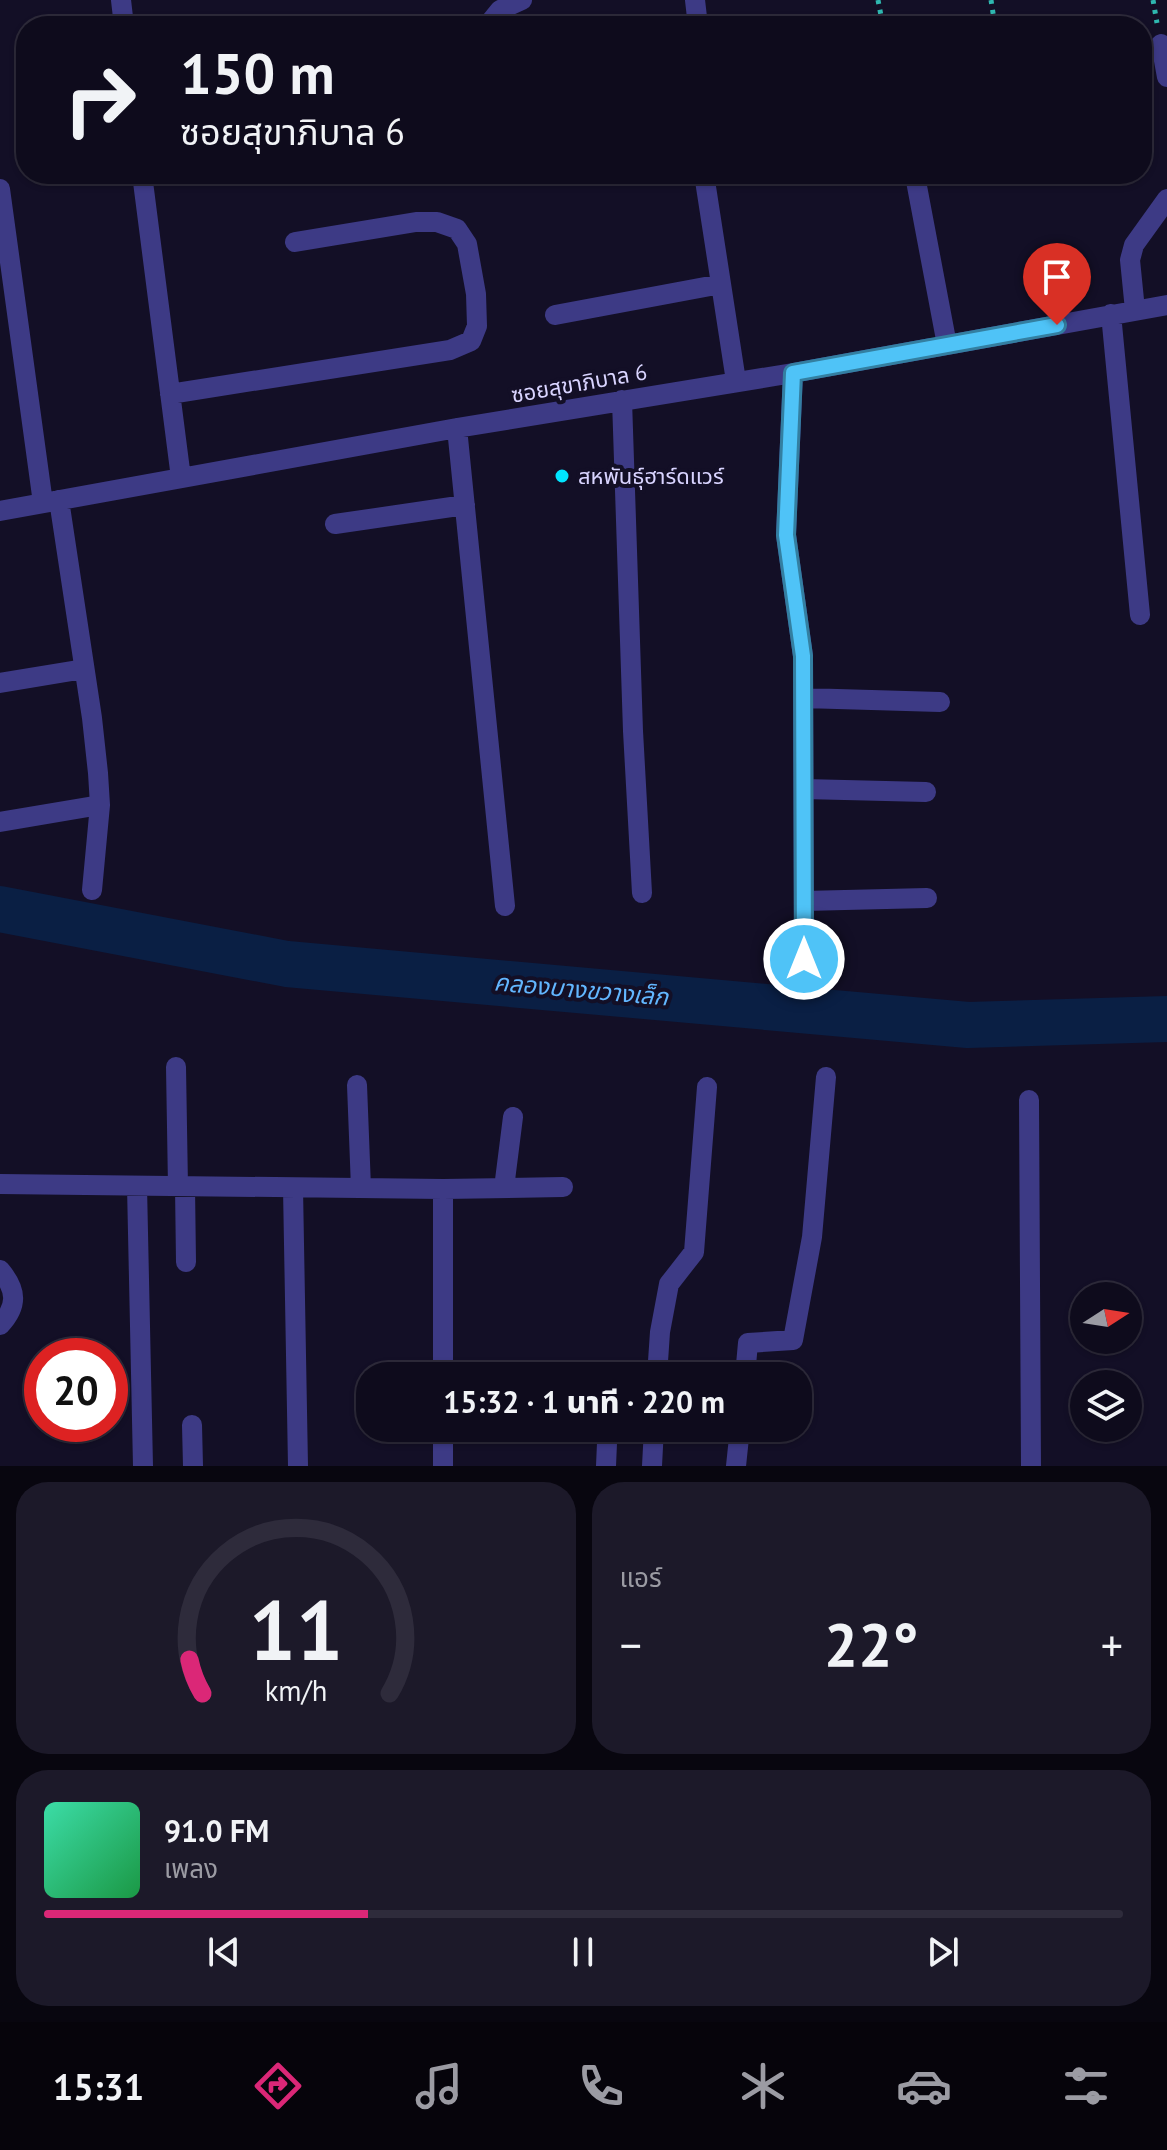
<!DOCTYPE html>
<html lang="th">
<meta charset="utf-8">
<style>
:root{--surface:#0e0b1c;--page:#1c1929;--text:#f1f3f6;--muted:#9b9ba3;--line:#2e2b3b;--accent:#db2777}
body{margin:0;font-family:"PT Sans","Noto Sans Thai",sans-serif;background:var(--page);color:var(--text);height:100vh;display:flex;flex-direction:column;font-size:30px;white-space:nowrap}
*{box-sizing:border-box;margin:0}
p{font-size:26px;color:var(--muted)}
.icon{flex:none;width:44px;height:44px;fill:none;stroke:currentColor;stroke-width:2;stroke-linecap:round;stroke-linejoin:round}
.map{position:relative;height:1466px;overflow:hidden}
.panel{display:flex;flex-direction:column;gap:16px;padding:16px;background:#08060f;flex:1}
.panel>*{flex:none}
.guide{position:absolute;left:16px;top:16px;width:1136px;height:168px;border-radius:32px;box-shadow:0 2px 6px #0004,0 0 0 2px var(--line);background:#0e0b1c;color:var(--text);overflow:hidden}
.needle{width:52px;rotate:78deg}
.buttons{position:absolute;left:1070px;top:1282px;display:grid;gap:16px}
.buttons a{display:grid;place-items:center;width:72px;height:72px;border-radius:50%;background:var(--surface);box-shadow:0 2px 6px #0004,0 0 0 2px var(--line);font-size:40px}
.speed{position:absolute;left:24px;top:1338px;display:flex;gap:16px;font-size:40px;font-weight:700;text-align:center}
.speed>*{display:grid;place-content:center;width:104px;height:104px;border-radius:50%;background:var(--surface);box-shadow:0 2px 6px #0004,0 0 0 2px var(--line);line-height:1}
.speed .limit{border:12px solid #d22;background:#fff;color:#111}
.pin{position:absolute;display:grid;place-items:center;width:68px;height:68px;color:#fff;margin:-82px -34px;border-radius:50% 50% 50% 0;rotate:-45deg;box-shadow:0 0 8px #0007}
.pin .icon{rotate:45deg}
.me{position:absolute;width:88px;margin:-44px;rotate:0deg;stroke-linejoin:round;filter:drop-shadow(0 0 6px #0008)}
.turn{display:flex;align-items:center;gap:28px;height:168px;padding:0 32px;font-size:36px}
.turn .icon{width:104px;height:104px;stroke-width:2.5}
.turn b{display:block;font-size:56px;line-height:68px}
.big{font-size:60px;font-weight:800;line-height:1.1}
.panel .widget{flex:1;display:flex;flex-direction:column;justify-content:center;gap:12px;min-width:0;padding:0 28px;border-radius:32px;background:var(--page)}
.panel .dial{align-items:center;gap:0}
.dial svg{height:208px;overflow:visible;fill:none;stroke:var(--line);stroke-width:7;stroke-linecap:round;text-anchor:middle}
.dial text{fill:var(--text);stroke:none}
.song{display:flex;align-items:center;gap:24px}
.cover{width:96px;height:96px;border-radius:12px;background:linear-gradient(135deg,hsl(160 70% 55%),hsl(140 70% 35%))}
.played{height:8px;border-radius:4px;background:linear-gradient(90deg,var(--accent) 30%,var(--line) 30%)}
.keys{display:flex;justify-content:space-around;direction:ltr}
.heat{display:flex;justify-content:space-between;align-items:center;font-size:44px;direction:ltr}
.panel .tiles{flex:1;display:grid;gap:16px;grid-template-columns:1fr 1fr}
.widget:last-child{grid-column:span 2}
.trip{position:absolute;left:356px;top:1362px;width:456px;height:80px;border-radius:32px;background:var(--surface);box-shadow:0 2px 6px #0004,0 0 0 2px var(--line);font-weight:800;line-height:80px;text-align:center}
.menu{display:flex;height:128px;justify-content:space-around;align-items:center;background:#06040b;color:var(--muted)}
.menu .icon{width:56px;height:56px}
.menu .current{color:var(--accent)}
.menu b{font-size:36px;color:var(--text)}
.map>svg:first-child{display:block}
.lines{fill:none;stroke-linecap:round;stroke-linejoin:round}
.river{stroke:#0a1f44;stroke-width:46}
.path{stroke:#2fb8b0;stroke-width:5;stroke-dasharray:4 6;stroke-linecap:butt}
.minor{stroke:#3d3a85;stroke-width:20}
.route-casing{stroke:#337fa1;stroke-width:20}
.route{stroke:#4fc3f7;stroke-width:14}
.poi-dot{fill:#00e5ff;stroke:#130f26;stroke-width:3}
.labels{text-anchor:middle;stroke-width:8;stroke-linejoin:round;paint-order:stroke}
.street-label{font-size:22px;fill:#d9d4ff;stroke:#130f26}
.poi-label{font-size:22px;fill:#d9d4ff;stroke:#130f26;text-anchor:start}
.water-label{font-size:24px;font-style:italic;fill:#62b6ff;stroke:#130f26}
</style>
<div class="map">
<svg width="1167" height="1466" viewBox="0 0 1167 1466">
<rect width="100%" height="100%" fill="#130f26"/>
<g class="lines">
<path class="river" d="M0,909L287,964L968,1025L1167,1019"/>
<path class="path" d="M878,0L883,26
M991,0L995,26
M1153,0L1157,23"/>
<path class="minor" d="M121,0L124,26
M695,0L698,26
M487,26L500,10L522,0
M1161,44L1167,77
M142,174L181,478
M704,174L736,381
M918,174L916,181L947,345
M0,189L43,503
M1135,310L1130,260L1134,245L1167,199
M1111,314L1140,615
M555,315L721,284
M793,373L786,535L803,656L804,959
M170,394L450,350L471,341L477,326L476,294L467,244L457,229L437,222H416L295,242
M622,400L633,731L642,893
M457,428L505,906
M59,500L92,718L98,773L100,805L92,890
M0,511L457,428L793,373L1167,305
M335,524L465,505
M0,683L84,669
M803,698L940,702
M804,789L926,792
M0,822L100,805
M804,901L927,898
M176,1067L178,1187
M357,1085L361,1188
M1029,1100L1031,1466
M0,1184L443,1189L563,1187
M137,1186L143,1466
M185,1187L186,1262
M293,1188L298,1466
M504,1188L513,1117
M443,1189V1376
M0,1270C17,1290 18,1306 0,1325
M657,1376L660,1332L669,1284L694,1252L707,1087
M745,1376L748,1343L793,1340L812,1237L826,1077
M192,1425L193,1466
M443,1428V1466
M606,1466L607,1443
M652,1466L654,1428
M736,1466L740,1428"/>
</g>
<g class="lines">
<g class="route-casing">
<path id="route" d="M804,959L803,656L786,535L793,373L1057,325"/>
</g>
<use href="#route" class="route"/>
</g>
<circle class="poi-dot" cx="562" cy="476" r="8"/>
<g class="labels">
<g class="street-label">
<text transform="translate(579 383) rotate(-10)" y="8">ซอยสุขาภิบาล 6</text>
</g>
<g class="poi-label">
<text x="578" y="484">สหพันธุ์ฮาร์ดแวร์</text>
</g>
<g class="water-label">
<text transform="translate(581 990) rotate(5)" y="8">คลองบางขวางเล็ก</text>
</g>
</g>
</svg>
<div class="buttons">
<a><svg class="needle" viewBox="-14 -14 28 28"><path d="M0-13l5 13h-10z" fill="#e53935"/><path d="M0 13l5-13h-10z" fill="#9b9ba3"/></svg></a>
<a><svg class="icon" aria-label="layers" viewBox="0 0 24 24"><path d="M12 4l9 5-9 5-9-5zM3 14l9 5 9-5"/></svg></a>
</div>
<div class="speed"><div class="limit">20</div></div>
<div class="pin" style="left:1057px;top:325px;background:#d93025"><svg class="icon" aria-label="arrive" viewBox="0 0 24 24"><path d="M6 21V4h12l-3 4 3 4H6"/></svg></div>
<svg class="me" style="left:804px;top:959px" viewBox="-20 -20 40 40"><circle r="17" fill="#4fc3f7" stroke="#fff" stroke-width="3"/><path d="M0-11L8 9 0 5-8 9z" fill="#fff"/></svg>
<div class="trip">15:32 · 1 นาที · 220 m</div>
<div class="guide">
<div class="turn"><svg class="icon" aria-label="right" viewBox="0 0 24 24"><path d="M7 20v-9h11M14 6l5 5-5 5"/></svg><div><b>150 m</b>ซอยสุขาภิบาล 6</div></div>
</div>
</div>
<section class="panel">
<div class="tiles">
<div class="widget dial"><svg viewBox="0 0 100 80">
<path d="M14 69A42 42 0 1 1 86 69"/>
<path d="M14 69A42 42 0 0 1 9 56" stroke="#db2777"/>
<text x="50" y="56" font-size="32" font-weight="700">11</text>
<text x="50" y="72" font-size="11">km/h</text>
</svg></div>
<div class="widget"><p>แอร์</p>
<div class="heat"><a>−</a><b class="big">22°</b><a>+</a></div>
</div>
<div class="widget">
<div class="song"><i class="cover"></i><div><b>91.0 FM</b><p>เพลง</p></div></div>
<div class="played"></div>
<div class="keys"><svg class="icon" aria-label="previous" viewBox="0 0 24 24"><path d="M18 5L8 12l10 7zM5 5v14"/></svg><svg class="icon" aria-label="pause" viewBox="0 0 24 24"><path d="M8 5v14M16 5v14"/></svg><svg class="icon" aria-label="next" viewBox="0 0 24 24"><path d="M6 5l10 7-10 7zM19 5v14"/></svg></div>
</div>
</div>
</section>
<nav class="menu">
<b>15:31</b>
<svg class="icon current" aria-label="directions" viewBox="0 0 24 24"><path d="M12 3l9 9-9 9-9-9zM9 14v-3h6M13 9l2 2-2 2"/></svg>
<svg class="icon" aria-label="music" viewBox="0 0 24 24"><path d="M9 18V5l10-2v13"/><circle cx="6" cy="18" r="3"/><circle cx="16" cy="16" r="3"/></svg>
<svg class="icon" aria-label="phone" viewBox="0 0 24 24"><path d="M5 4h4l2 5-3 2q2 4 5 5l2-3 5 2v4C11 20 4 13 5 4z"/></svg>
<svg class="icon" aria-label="climate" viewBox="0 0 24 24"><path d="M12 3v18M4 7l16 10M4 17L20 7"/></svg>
<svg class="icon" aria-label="car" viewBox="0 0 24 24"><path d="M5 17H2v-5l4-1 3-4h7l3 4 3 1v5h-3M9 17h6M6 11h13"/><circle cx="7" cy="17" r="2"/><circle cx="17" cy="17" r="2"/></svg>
<svg class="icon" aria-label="filters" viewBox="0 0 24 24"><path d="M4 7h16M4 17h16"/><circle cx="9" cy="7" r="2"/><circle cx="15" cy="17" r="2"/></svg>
</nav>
